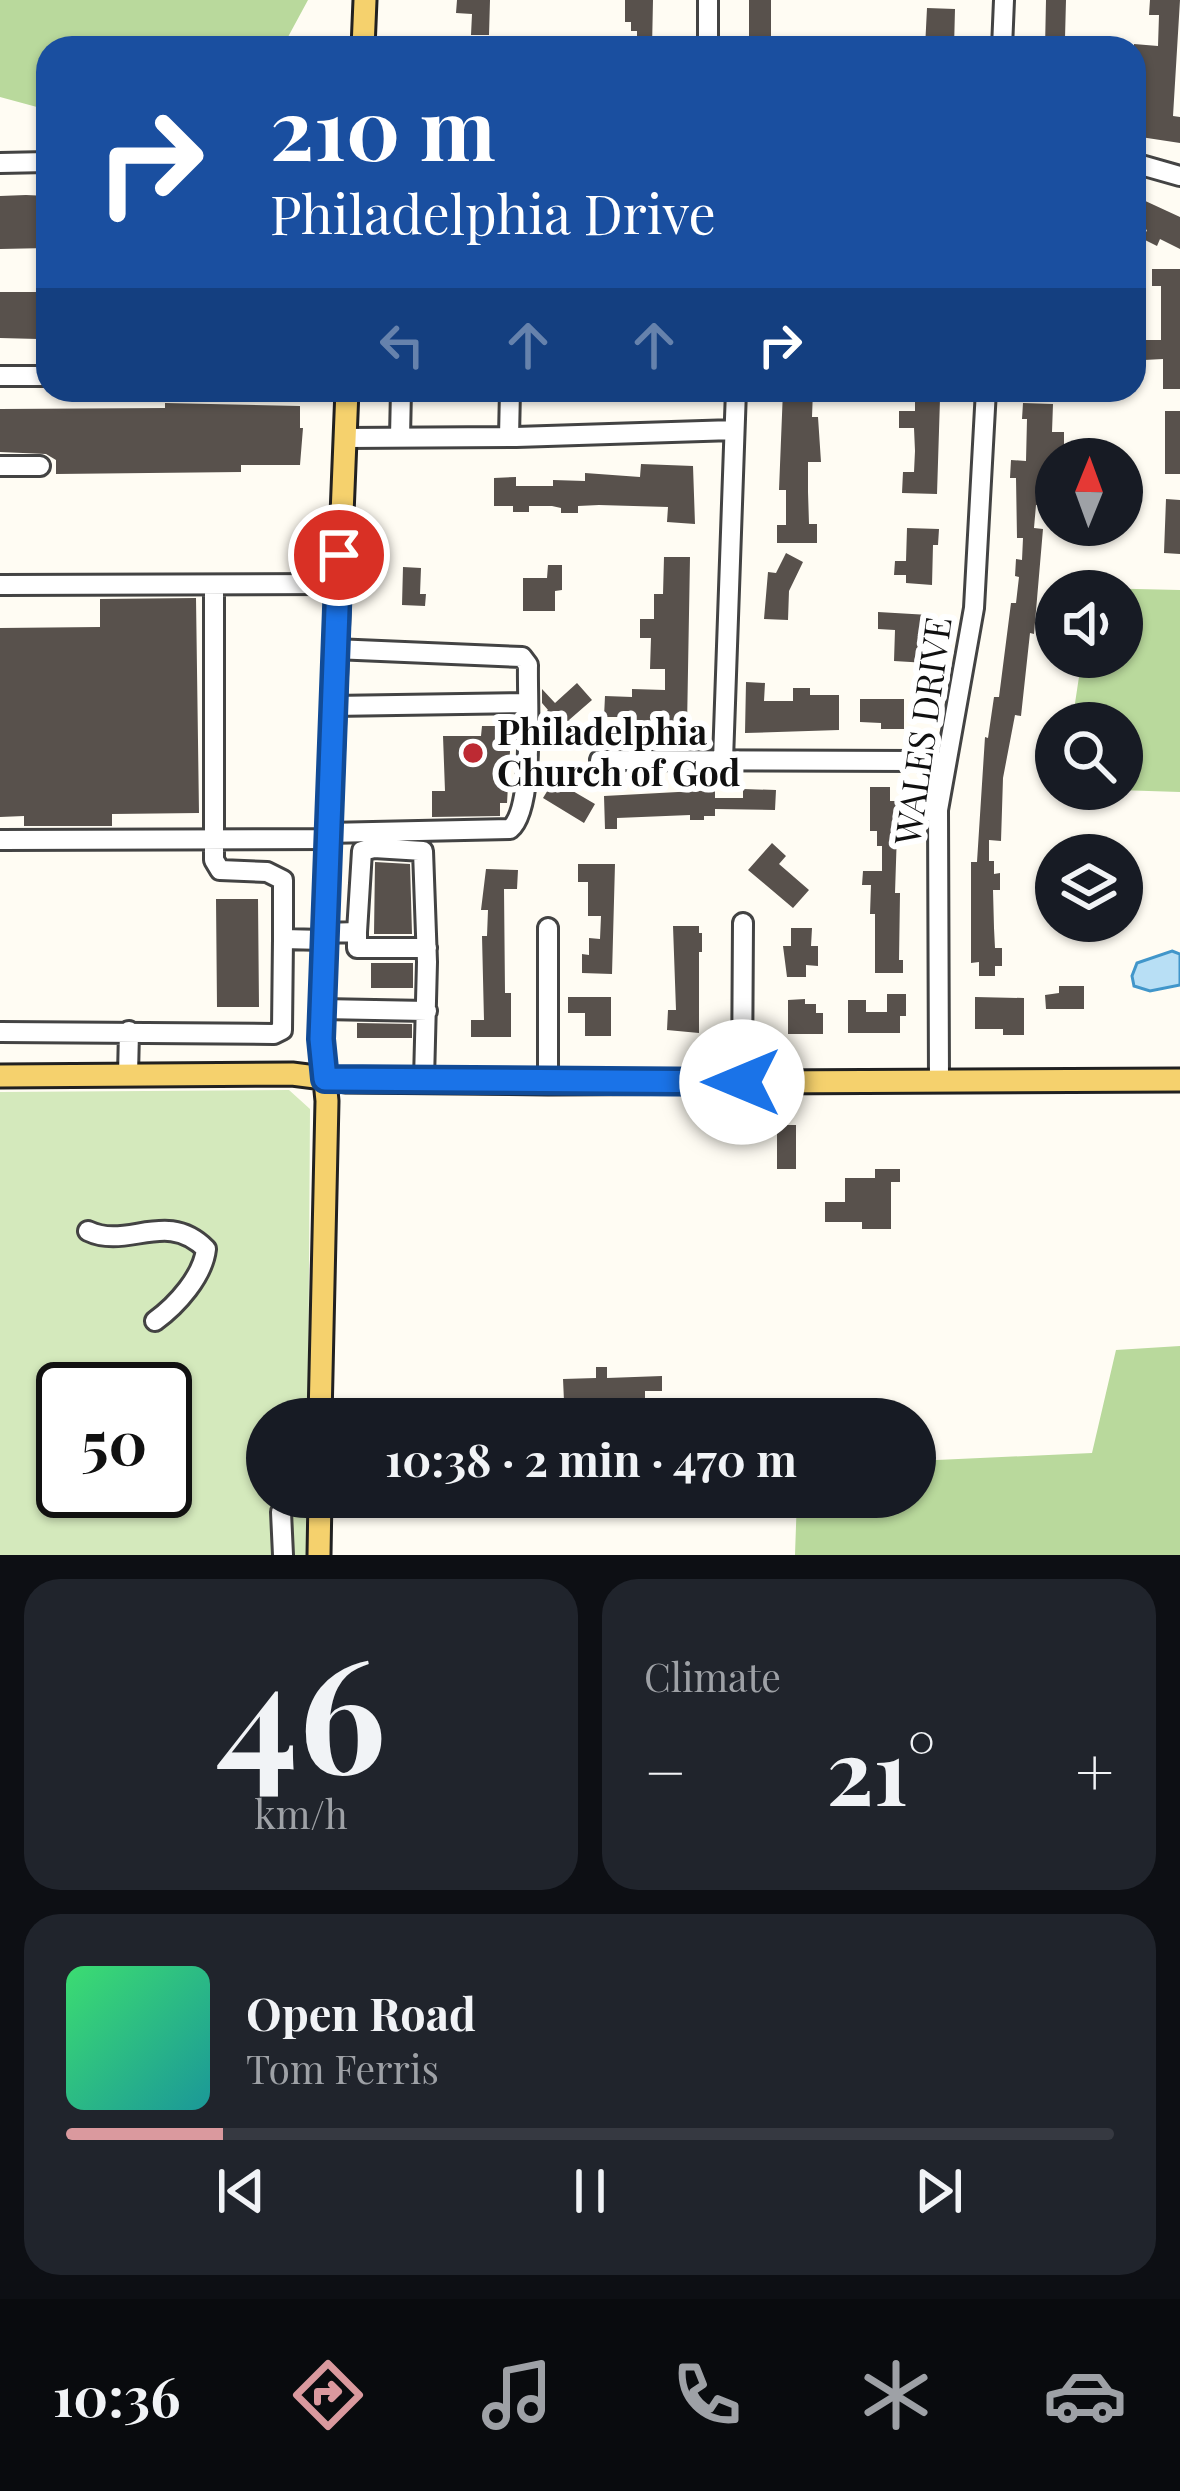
<!DOCTYPE html>
<meta charset="utf-8">
<style>
:root{--surface:#171b24;--page:#20242c;--text:#f1f3f6;--muted:#9ea1a6;--line:#363941;--accent:#da999e}
body{margin:0;font-family:"Playfair Display",serif;background:var(--page);color:var(--text);height:100vh;display:flex;flex-direction:column;font-size:45px;white-space:nowrap}
*{box-sizing:border-box;margin:0}
p{font-size:39px;color:var(--muted)}
.icon{flex:none;width:66px;height:66px;fill:none;stroke:currentColor;stroke-width:2;stroke-linecap:round;stroke-linejoin:round}
.map{position:relative;height:1555px;overflow:hidden}
.details{display:flex;flex-direction:column;gap:24px;padding:24px;background:#0d0f14;flex:1}
.details>*{flex:none}
.top-card{position:absolute;left:36px;top:36px;width:1110px;height:366px;border-radius:36px;box-shadow:0 3px 9px #0004;background:#1a4fa0;color:#fff;overflow:hidden}
.needle{width:78px;rotate:1deg}
.fabs{position:absolute;left:1035px;top:438px;display:grid;gap:24px}
.fabs a{display:grid;place-items:center;width:108px;height:108px;border-radius:50%;background:var(--surface);box-shadow:0 3px 9px #0004;font-size:60px}
.speed{position:absolute;left:36px;top:1362px;display:flex;gap:24px;font-size:60px;font-weight:700;text-align:center}
.speed>*{display:grid;place-content:center;width:156px;height:156px;border-radius:50%;background:var(--surface);box-shadow:0 3px 9px #0004;line-height:1}
.speed .limit{border:6px solid #111;border-radius:18px;background:#fff;color:#111}
.pin{position:absolute;display:grid;place-items:center;width:102px;height:102px;color:#fff;margin:-51px;border:6px solid #fff;border-radius:50%;box-shadow:0 3px 12px #0007}
.me{position:absolute;width:132px;margin:-66px;rotate:270deg;stroke-linejoin:round;filter:drop-shadow(0 0 9px #0008)}
.turn{display:flex;align-items:center;gap:42px;height:252px;padding:0 36px;font-size:54px}
.turn .icon{width:156px;height:156px;stroke-width:2.5}
.turn b{display:block;font-size:84px;line-height:102px}
.lanes{display:flex;align-items:center;height:114px;padding:0 36px;background:#0003;justify-content:center;gap:60px;direction:ltr}
.lanes .off{opacity:.35}
.big{font-size:90px;font-weight:700;line-height:1.1}
.details .tile{flex:1;display:flex;flex-direction:column;justify-content:center;gap:18px;min-width:0;padding:0 42px;border-radius:36px;background:var(--page)}
.details .dial{align-items:center;gap:0}
.dial b{font-size:156px;line-height:1}
.song{display:flex;align-items:center;gap:36px}
.cover{width:144px;height:144px;border-radius:18px;background:linear-gradient(135deg,hsl(140 70% 55%),hsl(180 70% 35%))}
.played{height:12px;border-radius:6px;background:linear-gradient(90deg,var(--accent) 15%,var(--line) 15%)}
.keys{display:flex;justify-content:space-around;direction:ltr}
.heat{display:flex;justify-content:space-between;align-items:center;font-size:66px;direction:ltr}
.details .tiles{flex:1;display:grid;gap:24px;grid-template-columns:1fr 1fr}
.tile:last-child{grid-column:span 2}
.trip{position:absolute;left:246px;top:1398px;width:690px;height:120px;border-radius:60px;background:var(--surface);box-shadow:0 3px 9px #0004;font-weight:700;line-height:120px;text-align:center}
.dock{display:flex;height:192px;justify-content:space-around;align-items:center;background:#090b0e;color:var(--muted)}
.dock .icon{width:84px;height:84px}
.dock .current{color:var(--accent)}
.dock b{font-size:54px;color:var(--text)}
.map>svg:first-child{display:block}
.green{fill:#d4e9bc;fill-rule:evenodd}
.forest{fill:#b9d99c}
.water{fill:#b8dff5;stroke:#4196ca;stroke-width:3}
.building{fill:#58514c}
.lines{fill:none;stroke-linecap:round;stroke-linejoin:round}
.minor-casing{stroke:#434343;stroke-width:24}
.major-casing{stroke:#212121;stroke-width:27}
.minor{stroke:#fff;stroke-width:18}
.major{stroke:#f5d16d;stroke-width:21}
.route-casing{stroke:#114b97;stroke-width:30}
.route{stroke:#1a73e8;stroke-width:21}
.poi-dot{fill:#bd2a33;stroke:#fff;stroke-width:4.5}
.labels{text-anchor:middle;stroke-width:12;stroke-linejoin:round;paint-order:stroke}
.street-label{font-size:36px;fill:#101010;stroke:#fff}
.poi-label{font-size:36px;font-weight:bold;fill:#101010;stroke:#fff;text-anchor:start}
</style>
<div class="map">
<svg width="1180" height="1555" viewBox="0 0 1180 1555">
<rect width="100%" height="100%" fill="#fffcf3"/>
<path class="green" d="M289,1090L310,1109L308,1419H267V1497H307V1555H0V1092ZM63,1389H165V1491H63Z"/>
<path class="forest" d="M0,0H308L282,48H48V110L0,97Z
M1093,588L1180,590V792L1086,789H1122V723H1072L1082,657H1122V591H1093Z
M1180,1346V1555H795L797,1497H915V1461L1092,1453L1116,1350Z"/>
<path class="water" d="M1172,951L1180,954V985L1150,991L1134,986L1132,976L1137,963Z"/>
<path class="building" d="M457,0H490L489,35H471L472,14L456,13Z
M625,0H653L652,48H637V31H631V22H625Z
M749,0H771V37H749Z
M1046,0H1066L1065,38H1076L1075,48H1045Z
M1150,0H1180L1173,116L1180,117V143L1134,136V116L1141,111L1144,71L1134,70V44L1158,46L1159,15H1149Z
M927,8L955,9L954,48H925Z
M26,195L48,196V248L0,249V196Z
M1141,199L1180,217V249L1160,239L1157,246L1143,239L1147,230L1134,223Z
M1152,269H1180V389H1163V359L1144,360V340H1161V286H1152Z
M0,292H39L38,339L0,338Z
M783,390H813L812,417H818L821,462H808V492L809,524H817V543H777V525H786V490H779Z
M915,398L940,399L937,494L902,493L903,472H914L915,451L914,428H899V411H915Z
M165,403L300,406V428H303L300,465H241V472L56,474V460L46,454L0,452V409L165,408Z
M1023,403L1053,404L1052,432H1064V449H1056V506L1036,505L1034,528L1043,529L1034,634L1030,633L1021,716L1015,715L1003,778L1001,841L989,840V861H994V874L1000,873V890H993L994,928L995,948H1002V966H995V976H979V962L971,963V862H977L985,737L988,738L994,697H999L1011,603H1016L1019,577L1015,576L1016,559L1022,560L1023,538H1017L1016,478H1010L1011,460L1026,461L1027,419H1022Z
M1165,411H1180V474H1165Z
M641,464L693,466L695,524L667,522L668,507L599,505L578,506V513H561V508L552,506H529V512H513V506H494V478L516,477V486H553V480L585,481V473L640,477Z
M1166,499L1180,500V554L1164,553Z
M907,528L939,529L938,545H933L932,585L906,583V575H894L895,561H906Z
M786,553L803,562L789,591L788,620L764,619L768,572L776,573Z
M664,557H690L687,727L631,723V717H604L605,696L632,697V689L665,690V669H650L651,638H640V619H654V594H663Z
M548,565H562V590L555,591V611H523V578H547Z
M403,567L421,568L420,594H426L425,606L402,605Z
M196,598L199,813L112,814V826H24V816L0,817V628L100,627V599Z
M878,612L929,615L927,663L894,661L895,630L878,629Z
M746,682L765,683L764,701H793V688H810V695H839V730L745,733Z
M577,683L592,700L569,720L573,724L561,735L542,715L548,710L542,703V689L555,703Z
M860,699H904V729H881V723L860,722Z
M482,726H508V734H511L507,803H500V816L432,817V791H445L443,736H481Z
M554,780L595,804L584,823L543,798Z
M870,787H890V801H898L895,893H900L899,960H903V973H875V914H870L871,885H862L863,871H882V846H877V831H870Z
M743,789L776,790L775,810L715,809V816H704V820H690V815L617,818V829H605L604,796L715,790V798H743Z
M772,843L786,856L779,864L809,890L793,908L748,870Z
M375,862L410,864L412,934H374Z
M578,864H615L612,974L582,973V954L589,955V938L600,939L601,916H588V882H578Z
M486,869L518,870L517,889H504L505,993H511V1037H471V1020H484L482,936H487L488,910H481Z
M216,899H258L259,1007H217Z
M673,926H699V933H702V952H699V1033L667,1030L668,1010H676Z
M791,928H812L811,946H818V966L806,965V977H787L783,946H791Z
M371,963H413V988H371Z
M1059,986H1084V1009H1046L1045,995L1059,993Z
M887,994H906V1016H900V1033H848V1000H866V1012H887Z
M568,997H611V1036H585V1013H568Z
M975,997L1024,998V1035H1003V1029H975Z
M805,999V1004H816V1013H823V1034H788V1000Z
M357,1023L412,1024V1038H357Z
M777,1125H796V1169H777Z
M875,1169H900V1182H891V1229H862V1222H825V1202H845V1178H875Z
M596,1367H607V1378L662,1376V1391H645V1398L613,1399V1403L564,1401L563,1379L596,1378Z"/>
<g class="lines">
<g class="minor-casing">
<path id="minor" d="M708,0V48
M1002,48L1004,0
M0,163L48,162
M1134,163L1180,176
M0,376H48
M400,437L401,390
M509,437L510,390
M345,438L516,437L734,430
M0,466H40
M0,585L338,584
M214,585V860L220,870L267,872L283,880V939
M332,706L527,703
M600,760L917,761L944,764
M723,760L736,390
M327,833L510,829C535,809 527,700 528,665L522,657L334,649
M0,840L327,839
M357,932V948H427
M324,933L357,932L362,851L374,848L423,851L427,962L424,1080
M322,1009L427,1011
M0,1032L274,1034L282,1030L283,939L324,940
M128,1075L129,1031
M939,1081L938,810L974,608L986,390
M742,1082L743,923
M548,1083V928
M88,1231C128,1250 166,1209 206,1249C203,1276 177,1305 155,1321
M281,1512L283,1555"/>
</g>
<g class="major-casing">
<path id="major" d="M363,48L365,0
M0,1076L292,1074L347,1081L548,1083L1180,1080
M320,1419L327,1101L321,1039L347,390
M319,1555L320,1497"/>
</g>
<use href="#minor" class="minor"/>
<use href="#major" class="major"/>
</g>
<g class="lines">
<g class="route-casing">
<path id="route" d="M339,555L321,1039L325,1079L742,1082"/>
</g>
<use href="#route" class="route"/>
</g>
<circle class="poi-dot" cx="473" cy="753" r="12"/>
<g class="labels">
<g class="street-label">
<text transform="translate(923 731) rotate(-82)" y="13">WALES DRIVE</text>
</g>
<g class="poi-label">
<text x="497" y="745">Philadelphia<tspan x="497" dy="41">Church of God</tspan></text>
</g>
</g>
</svg>
<div class="fabs">
<a><svg class="needle" viewBox="-14 -14 28 28"><path d="M0-13l5 13h-10z" fill="#e53935"/><path d="M0 13l5-13h-10z" fill="#9ea1a6"/></svg></a>
<a><svg class="icon" aria-label="sound" viewBox="0 0 24 24"><path d="M4 9h4l5-4v14l-5-4H4zM17 9q2 3 0 6"/></svg></a>
<a><svg class="icon" aria-label="search" viewBox="0 0 24 24"><circle cx="10" cy="10" r="6"/><path d="M15 15l6 6"/></svg></a>
<a><svg class="icon" aria-label="layers" viewBox="0 0 24 24"><path d="M12 4l9 5-9 5-9-5zM3 14l9 5 9-5"/></svg></a>
</div>
<div class="speed"><div class="limit">50</div></div>
<div class="pin" style="left:339px;top:555px;background:#d93025"><svg class="icon" aria-label="arrive" viewBox="0 0 24 24"><path d="M6 21V4h12l-3 4 3 4H6"/></svg></div>
<svg class="me" style="left:742px;top:1082px" viewBox="-20 -20 40 40"><circle r="19" fill="#fff"/><path d="M0-13L10 11 0 6-10 11z" fill="#1a73e8"/></svg>
<div class="trip">10:38 · 2 min · 470 m</div>
<div class="top-card">
<div class="turn"><svg class="icon" aria-label="right" viewBox="0 0 24 24"><path d="M7 20v-9h11M14 6l5 5-5 5"/></svg><div><b>210 m</b>Philadelphia Drive</div></div>
<div class="lanes"><svg class="icon off" aria-label="left" viewBox="0 0 24 24"><path d="M17 20v-9H6M10 6l-5 5 5 5"/></svg><svg class="icon off" aria-label="ahead" viewBox="0 0 24 24"><path d="M12 20V5M6 11l6-6 6 6"/></svg><svg class="icon off" aria-label="ahead" viewBox="0 0 24 24"><path d="M12 20V5M6 11l6-6 6 6"/></svg><svg class="icon" aria-label="right" viewBox="0 0 24 24"><path d="M7 20v-9h11M14 6l5 5-5 5"/></svg></div>
</div>
</div>
<section class="details">
<div class="tiles">
<div class="tile dial"><b>46</b><p>km/h</p></div>
<div class="tile"><p>Climate</p>
<div class="heat"><a>−</a><b class="big">21°</b><a>+</a></div>
</div>
<div class="tile">
<div class="song"><i class="cover"></i><div><b>Open Road</b><p>Tom Ferris</p></div></div>
<div class="played"></div>
<div class="keys"><svg class="icon" aria-label="previous" viewBox="0 0 24 24"><path d="M18 5L8 12l10 7zM5 5v14"/></svg><svg class="icon" aria-label="pause" viewBox="0 0 24 24"><path d="M8 5v14M16 5v14"/></svg><svg class="icon" aria-label="next" viewBox="0 0 24 24"><path d="M6 5l10 7-10 7zM19 5v14"/></svg></div>
</div>
</div>
</section>
<nav class="dock">
<b>10:36</b>
<svg class="icon current" aria-label="directions" viewBox="0 0 24 24"><path d="M12 3l9 9-9 9-9-9zM9 14v-3h6M13 9l2 2-2 2"/></svg>
<svg class="icon" aria-label="music" viewBox="0 0 24 24"><path d="M9 18V5l10-2v13"/><circle cx="6" cy="18" r="3"/><circle cx="16" cy="16" r="3"/></svg>
<svg class="icon" aria-label="phone" viewBox="0 0 24 24"><path d="M5 4h4l2 5-3 2q2 4 5 5l2-3 5 2v4C11 20 4 13 5 4z"/></svg>
<svg class="icon" aria-label="climate" viewBox="0 0 24 24"><path d="M12 3v18M4 7l16 10M4 17L20 7"/></svg>
<svg class="icon" aria-label="car" viewBox="0 0 24 24"><path d="M5 17H2v-5l4-1 3-4h7l3 4 3 1v5h-3M9 17h6M6 11h13"/><circle cx="7" cy="17" r="2"/><circle cx="17" cy="17" r="2"/></svg>
</nav>
